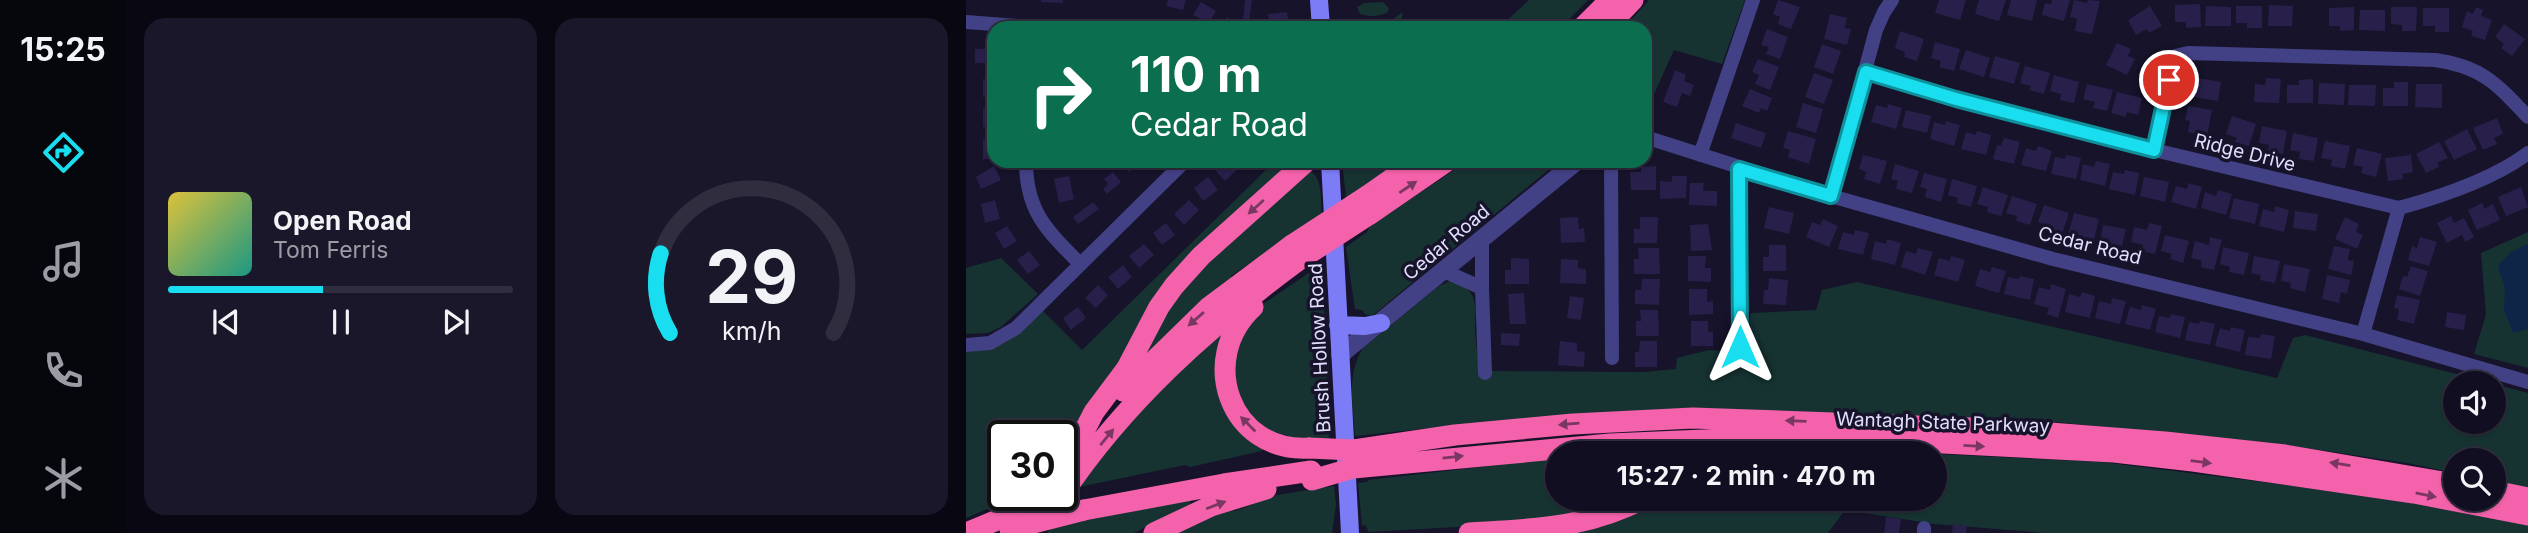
<!DOCTYPE html>
<meta charset="utf-8">
<style>
:root{--surface:#100e20;--page:#191729;--text:#f1f3f6;--muted:#9c9ca5;--line:#302e3e;--accent:#18deef}
body{margin:0;font-family:Inter,sans-serif;background:var(--page);color:var(--text);height:100vh;display:flex;flex-direction:column;font-size:26px;white-space:nowrap}
*{box-sizing:border-box;margin:0}
p{font-size:23px;color:var(--muted)}
.icon{flex:none;width:38px;height:38px;fill:none;stroke:currentColor;stroke-width:2;stroke-linecap:round;stroke-linejoin:round}
.map{position:relative;flex:1;overflow:hidden}
.side{display:flex;flex-direction:column;gap:18px;padding:18px;background:#090812;width:840px}
.side>*{flex:none}
.guide{position:absolute;left:21px;top:21px;width:665px;height:147px;border-radius:21px;box-shadow:0 2px 5px #0004,0 0 0 2px var(--line);background:#0b6e4f;color:#fff;overflow:hidden}
.controls{position:absolute;left:1477px;top:371px;display:grid;gap:14px}
.controls a{display:grid;place-items:center;width:63px;height:63px;border-radius:50%;background:var(--surface);box-shadow:0 2px 5px #0004,0 0 0 2px var(--line);font-size:35px}
.speed{position:absolute;left:21px;top:420px;display:flex;gap:14px;font-size:35px;font-weight:700;text-align:center}
.speed>*{display:grid;place-content:center;width:91px;height:91px;border-radius:50%;background:var(--surface);box-shadow:0 2px 5px #0004,0 0 0 2px var(--line);line-height:1}
.speed .limit{border:4px solid #111;border-radius:10px;background:#fff;color:#111}
.pin{position:absolute;display:grid;place-items:center;width:60px;height:60px;color:#fff;margin:-30px;border:4px solid #fff;border-radius:50%;box-shadow:0 2px 7px #0007}
.me{position:absolute;width:77px;margin:-38px;rotate:0deg;stroke-linejoin:round;filter:drop-shadow(0 0 5px #0008)}
.turn{display:flex;align-items:center;gap:24px;height:147px;padding:0 28px;font-size:32px}
.turn .icon{width:91px;height:91px;stroke-width:2.5}
.turn b{display:block;font-size:49px;line-height:60px}
.side .widget{flex:1;display:flex;flex-direction:column;justify-content:center;gap:10px;min-width:0;padding:0 24px;border-radius:21px;background:var(--page)}
.side .dial{align-items:center;gap:0}
.dial svg{height:182px;overflow:visible;fill:none;stroke:var(--line);stroke-width:7;stroke-linecap:round;text-anchor:middle}
.dial text{fill:var(--text);stroke:none}
.song{display:flex;align-items:center;gap:21px}
.cover{width:84px;height:84px;border-radius:10px;background:linear-gradient(135deg,hsl(50 70% 55%),hsl(170 70% 35%))}
.played{height:7px;border-radius:4px;background:linear-gradient(90deg,var(--accent) 45%,var(--line) 45%)}
.keys{display:flex;justify-content:space-around;direction:ltr}
.side .tiles{flex:1;display:grid;gap:18px;grid-template-columns:repeat(2,1fr)}
.trip{position:absolute;left:579px;top:441px;width:402px;height:70px;border-radius:35px;background:var(--surface);box-shadow:0 2px 5px #0004,0 0 0 2px var(--line);font-weight:700;line-height:70px;text-align:center}
main{display:flex;flex:1;min-height:0}
.dock{display:flex;flex-direction:column;width:126px;justify-content:space-around;align-items:center;background:#06060d;color:var(--muted)}
.dock .icon{width:49px;height:49px}
.dock .on{color:var(--accent)}
.dock b{font-size:32px;color:var(--text)}
.map>svg:first-child{display:block}
.green{fill:#163332}
.water{fill:#0f2547}
.building{fill:#28204a}
.lines{fill:none;stroke-linecap:round;stroke-linejoin:round}
.minor{stroke:#434185;stroke-width:14}
.tertiary{stroke:#434185;stroke-width:18}
.secondary{stroke:#7c7cf6;stroke-width:18}
.motorway{stroke:#f462ab;stroke-width:21}
.motorway-bridge{stroke:#f462ab;stroke-width:21}
.oneway{fill:#7a3764}
.route-casing{stroke:#10909b;stroke-width:18}
.route{stroke:#18deef;stroke-width:12}
.labels{text-anchor:middle;stroke-width:7;stroke-linejoin:round;paint-order:stroke}
.street-label{font-size:19px;fill:#e1defd;stroke:#16132a}
</style>
<main>
<nav class="dock">
<b>15:25</b>
<svg class="icon on" aria-label="directions" viewBox="0 0 24 24"><path d="M12 3l9 9-9 9-9-9zM9 14v-3h6M13 9l2 2-2 2"/></svg>
<svg class="icon" aria-label="music" viewBox="0 0 24 24"><path d="M9 18V5l10-2v13"/><circle cx="6" cy="18" r="3"/><circle cx="16" cy="16" r="3"/></svg>
<svg class="icon" aria-label="phone" viewBox="0 0 24 24"><path d="M5 4h4l2 5-3 2q2 4 5 5l2-3 5 2v4C11 20 4 13 5 4z"/></svg>
<svg class="icon" aria-label="climate" viewBox="0 0 24 24"><path d="M12 3v18M4 7l16 10M4 17L20 7"/></svg>
</nav>
<section class="side">
<div class="tiles">
<div class="widget">
<div class="song"><i class="cover"></i><div><b>Open Road</b><p>Tom Ferris</p></div></div>
<div class="played"></div>
<div class="keys"><svg class="icon" aria-label="previous" viewBox="0 0 24 24"><path d="M18 5L8 12l10 7zM5 5v14"/></svg><svg class="icon" aria-label="pause" viewBox="0 0 24 24"><path d="M8 5v14M16 5v14"/></svg><svg class="icon" aria-label="next" viewBox="0 0 24 24"><path d="M6 5l10 7-10 7zM19 5v14"/></svg></div>
</div>
<div class="widget dial"><svg viewBox="0 0 100 80">
<path d="M14 69A42 42 0 1 1 86 69"/>
<path d="M14 69A42 42 0 0 1 10 34" stroke="#18deef"/>
<text x="50" y="56" font-size="32" font-weight="700">29</text>
<text x="50" y="72" font-size="11">km/h</text>
</svg></div>
</div>
</section>
<div class="map">
<svg width="1562" height="533" viewBox="0 0 1562 533">
<rect width="100%" height="100%" fill="#16132a"/>
<path class="green" d="M563,0H622L595,28H533Z
M683,0H779L756,64L708,50L679,114V28H658Z
M417,2L423,8L422,12C414,17 403,17 394,14L391,7L398,3Z
M435,13L437,15L431,28L376,27L375,20C395,25 420,28 435,13Z
M309,161H331L164,350L128,403L96,445V436H37V495L63,497L38,502L0,518V352C40,349 48,337 76,310L116,350Z
M376,161H433L380,198Z
M502,161H593L406,316L399,314L396,310L389,309L380,247L401,232L404,226Z
M342,170C358,177 354,199 356,214L265,276L267,278L167,368L214,286Z
M1562,232V368L1508,354L1520,314L1515,253Z
M35,258L72,294L35,327L22,333L0,334V268Z
M356,264L363,439L341,442L292,427L273,408L265,349L297,304Z
M484,281C514,289 509,305 509,331C510,344 512,358 514,371L677,372L710,369L711,358L743,350L764,351L778,347L785,313L850,310L856,290L891,282L1311,378L1327,338L1339,335L1525,383H1489V422H1528V384L1562,393V489L1528,481V460H1489V473L1441,463L1306,443L1079,421L839,414L492,425L389,436C387,406 380,374 397,348L473,286Z
M265,319C249,351 241,392 267,421C275,431 286,439 295,447L296,451L224,467L219,465L113,487L89,527L223,498L225,504L168,533H81L117,477L170,410Z
M591,454L592,499H662L579,522L403,532L399,525L396,526L392,483L401,482L402,480L549,463Z
M970,454L1135,462L1425,498L1562,523V533H1079L968,524L879,510L862,533H575L652,517L689,499H970Z
M368,486L370,504L366,533H208L258,510L269,511L311,495Z"/>
<path class="water" d="M1562,244V329L1547,333L1538,310L1539,289L1532,266L1545,252Z"/>
<path class="building" d="M75,0H97V3L75,2Z
M202,0H220L217,10L200,6Z
M279,0H286L283,22L277,21Z
M812,0L834,7L825,29L812,24L814,17L807,14Z
M973,0H1000L994,20L969,13Z
M1013,0H1040L1033,21L1009,14Z
M1045,0H1071L1066,21L1041,15Z
M1086,0H1104L1098,21L1076,15L1079,3L1085,4Z
M1108,0L1121,3L1122,0L1134,1L1126,34L1109,31L1111,19L1104,17Z
M235,2L250,11L243,23L227,15Z
M1234,4L1235,27L1220,28V22H1209V5Z
M1303,5L1327,6L1326,26H1302Z
M1184,6L1196,26L1183,33L1181,29L1170,35L1162,20Z
M1240,6L1265,7V26H1239Z
M1270,6H1296V28H1281V23H1270Z
M1388,7V30L1374,31V26H1363V8Z
M1425,7H1451L1450,31H1436V25L1425,24Z
M1510,7L1517,10L1515,16L1526,20L1519,40L1505,36L1507,31L1496,27L1501,11L1507,14Z
M1457,8H1483V32H1469V26H1457Z
M1394,10H1419V31L1393,30Z
M321,12L323,27L304,28L302,14Z
M864,14L881,18L879,28L885,29L881,45L858,39Z
M261,17L273,28H252Z
M1538,24L1559,39L1546,56L1535,48L1538,44L1529,37Z
M801,29L822,37L814,59L800,54L803,47L795,45Z
M934,31L958,39L951,61L938,57L939,52L929,48Z
M969,42L994,49L988,71L973,67L975,61L965,58Z
M1151,43L1165,49L1162,56L1169,59L1161,75L1140,65Z
M856,44L875,51L867,74L848,67Z
M28,48V63H9V49Z
M1000,50L1024,58L1018,77L993,69Z
M1029,56L1054,63L1048,84L1023,77Z
M792,59L813,67L804,90L789,84L793,75L786,72Z
M1059,66L1084,73L1078,94L1063,90L1065,86L1054,83Z
M709,70L720,75L718,81L728,85L724,96L716,93L711,107L697,102Z
M848,73L867,80L858,104L839,97Z
M1088,75L1113,82L1108,103L1094,100L1095,94L1084,91Z
M1231,78L1255,82L1252,101L1228,97Z
M1300,78L1315,79L1313,103L1288,102L1289,84L1299,85Z
M17,79H28V97H17Z
M1347,79V103H1321V85H1333V80Z
M1428,82H1442V106H1417V88H1428Z
M1353,83L1379,84L1378,105L1352,104Z
M1121,84L1147,90L1141,111L1127,108L1129,102L1117,99Z
M1450,84H1476V108L1449,107Z
M1383,85H1410L1409,106L1382,105Z
M784,89L806,98L801,111L795,108L793,113L776,106Z
M1151,92L1176,98L1172,115L1161,112L1160,117L1145,113Z
M837,103L857,109L850,133L830,127Z
M922,104L936,108L930,129L905,122L910,105L921,108Z
M1222,106L1246,110L1241,136L1222,132L1224,121L1219,120Z
M17,108H28V127H17Z
M940,110L965,116L961,133L936,127Z
M1266,116L1290,124L1283,146L1269,142L1271,138L1260,134Z
M1531,118L1537,134L1528,138L1531,144L1517,150L1507,128Z
M980,121L994,125L988,146L964,139L968,122L979,125Z
M770,123L800,133L795,148L765,138Z
M1296,126L1321,131L1317,154L1302,151L1303,145L1293,143Z
M1501,129L1511,149L1488,160L1478,141Z
M822,131L850,139L843,164L822,157L824,150L817,148Z
M1011,131L1025,135L1020,155L995,149L1000,132L1010,135Z
M1327,133L1352,138L1348,161L1333,159L1334,152L1324,150Z
M1038,138L1054,142L1048,164L1027,159L1031,145L1035,146Z
M17,139H28V159H17Z
M1359,141L1384,146L1379,169L1365,166L1366,160L1355,158Z
M1473,142L1482,158L1471,163L1473,167L1460,173L1450,154Z
M1072,146L1086,151L1080,171L1055,165L1060,148L1070,151Z
M1391,148L1416,154L1410,177L1395,173L1397,167L1387,165Z
M897,155L921,161L914,184L898,179L900,172L893,169Z
M1100,155L1115,158L1110,179L1085,174L1089,157L1099,159Z
M1445,155L1447,172L1436,174L1437,179L1422,181L1419,158Z
M153,161H175L163,172Z
M258,161H267L274,167L259,181L249,170Z
M1130,161L1144,164L1139,186L1114,180L1117,164L1128,167Z
M929,164L953,171L946,193L930,189L932,181L925,179Z
M28,166L35,180L15,189L10,177Z
M690,166V190H665L664,172H675V167Z
M1159,170L1173,173L1169,195L1143,189L1147,172L1158,174Z
M147,172L155,182L141,194L137,189L142,184L138,179Z
M958,173L981,179L975,202L959,197L961,189L954,187Z
M103,176L108,199L93,203L88,179Z
M706,176H721L720,198L694,199V181L706,182Z
M242,177L252,190L237,201L228,188Z
M1178,177L1203,182L1199,202L1174,196Z
M986,179L1011,186L1005,207L991,203L992,198L982,195Z
M724,183H738L737,191H751V206L723,205Z
M1222,183L1236,187L1230,209L1205,202L1210,186L1221,189Z
M1017,187L1042,195L1035,216L1021,212L1022,207L1011,204Z
M1555,187L1562,207L1540,216L1532,197Z
M1252,190L1266,194L1260,215L1235,208L1239,192L1250,196Z
M1046,196L1071,204L1064,225L1050,221L1051,216L1040,213Z
M1268,198L1293,204L1289,224L1263,218Z
M29,200L34,219L19,223L15,204Z
M223,200L233,210L218,225L208,214Z
M127,202L133,209L112,224L107,217Z
M1516,203L1518,209L1527,204L1534,220L1511,230L1502,210Z
M1078,205L1103,213L1096,234L1083,230L1084,226L1072,222Z
M1309,206L1323,210L1318,232L1293,226L1297,209L1308,212Z
M803,207L828,213L823,234L798,228Z
M1329,211L1352,214L1350,231L1327,228Z
M1108,213L1133,219L1128,240L1102,234Z
M1485,216L1488,223L1498,218L1508,237L1499,242L1496,235L1481,243L1471,223Z
M612,217L613,229L618,228L619,242L595,243L594,218Z
M674,217H692L691,243H668V229H674Z
M1379,217L1393,224L1390,232L1397,235L1391,249L1369,239Z
M857,219L872,226L863,247L840,237L846,222L854,225Z
M200,223L209,235L196,245L187,233Z
M1183,223L1196,226L1189,254L1176,251L1177,245L1165,242L1168,227L1181,230Z
M742,224L746,250L725,251L724,225Z
M1137,225L1160,229L1156,246L1134,242Z
M41,226L51,241L38,249L29,233Z
M889,230L903,233L897,255L872,249L877,232L888,235Z
M1199,235L1223,241L1217,263L1204,259L1206,254L1195,251Z
M1244,237L1256,240L1248,270L1235,267L1236,261L1225,258L1229,241L1243,245Z
M1454,237L1471,242L1463,266L1442,260L1446,246L1451,248Z
M921,239L935,243L929,265L905,259L909,241L920,244Z
M178,244L188,255L173,268L163,256Z
M803,245H820V271H797V257H803Z
M1368,246L1384,249L1382,260L1388,261L1385,275L1362,269Z
M1257,247L1283,253L1278,275L1263,272L1264,267L1254,264Z
M672,248H693L694,274H668V259H673Z
M952,248L967,252L959,275L935,267L940,251L950,254Z
M63,251L74,265L62,274L51,260Z
M722,256H740L739,268H745V282L722,281Z
M985,256L999,260L992,282L968,275L973,258L984,261Z
M1288,256L1314,261L1309,283L1294,280L1295,275L1285,273Z
M545,258L563,259V284H539V270H545Z
M595,259L612,260V268L620,269V284L594,283Z
M1318,264L1344,269L1339,292L1324,288L1325,283L1315,281Z
M157,265L166,277L152,289L142,277Z
M1445,266L1462,271L1454,296L1433,289L1437,276L1441,277Z
M1026,267L1040,271L1033,293L1009,286L1014,269L1024,272Z
M1361,275L1384,280L1381,294L1375,292L1373,303L1356,299Z
M1054,276L1068,279L1064,300L1038,294L1042,277L1053,279Z
M803,278L822,280L820,305L797,304L798,290H802Z
M676,279H694L693,305L669,304V290H675Z
M1085,284L1100,289L1092,318L1081,314L1083,308L1068,304L1073,287L1084,290Z
M132,285L142,295L130,308L119,298Z
M723,289H741V302L747,301V314L723,315Z
M1116,292L1129,296L1124,318L1099,312L1103,294L1114,297Z
M558,293L560,324H544L542,294Z
M1431,295L1454,300L1448,324L1431,320L1433,309L1428,308Z
M604,296L618,298L615,320L601,318Z
M1146,298L1160,301L1154,324L1129,318L1133,301L1145,304Z
M1176,305L1190,309L1184,330L1159,324L1164,307L1175,310Z
M112,307L120,318L105,330L97,318Z
M674,310H692L693,336H670V321H675Z
M1481,312L1500,315L1498,330L1479,327Z
M1205,314L1219,317L1214,338L1189,332L1193,316L1204,318Z
M725,321H742V332H747V346H725Z
M1234,321L1249,324L1244,345L1219,340L1223,322L1233,324Z
M1265,327L1279,330L1274,352L1249,346L1254,328L1264,331Z
M535,333L554,334L553,346L535,345Z
M1295,334L1309,336L1305,359L1279,355L1282,337L1294,338Z
M594,341L611,343V351L619,352L618,367L592,365Z
M674,341H691V367H669V352H673Z
M920,517L935,519L933,533H918Z
M987,524L1001,526L1000,533H986Z"/>
<g class="lines">
<path class="minor" d="M0,22L80,28
M900,72L990,99L1188,150L1433,208C1473,197 1529,178 1562,153
M679,137L865,196L1087,259L1397,334L1562,382
M1188,150L1209,56L1222,53L1469,60C1515,66 1531,84 1562,117
M734,155L787,0
M60,161C60,212 81,230 114,264
M645,161L646,358
M773,169L774,347
M865,196L910,30L918,12L926,0
M516,239V288L519,373
M478,271L516,288
M1397,334L1433,208
M0,345L24,343L50,328L219,161
M958,533V528"/>
<path class="tertiary" d="M374,355L611,161"/>
<path class="secondary" d="M353,0L355,28
M364,161L384,533
M372,325L399,326L415,323"/>
<path class="motorway" d="M616,28L644,0
M640,28L667,0
M401,196L451,161
M404,214L481,161
M287,307C231,359 264,453 343,448
M157,391L242,308L326,245
M110,447L128,412L161,368L193,307L208,286L235,256L341,161
M388,450L489,435L607,424L727,418L1033,429L1199,442L1319,455L1489,484
M96,466L118,437
M387,468L644,444L785,438L958,442L1148,452L1227,461L1448,493L1562,515
M1528,491L1562,498
M96,495C158,402 241,328 330,262
M118,510L258,484L345,471
M0,533L53,511
M54,533L78,495
M188,533L245,506L300,489
M503,533C568,529 617,529 677,499"/>
<path class="motorway-bridge" d="M326,245L401,196
M330,262L404,214
M343,448L388,450
M346,480L387,468
M44,529L118,510"/>
</g>
<defs><path id="oneway-solid" d="M-6-.8H1V-3.2L6.5 0L1 3.2V.8H-6Z" transform="scale(1.75)"/></defs>
<g class="oneway">
<use href="#oneway-solid" transform="translate(442 187) rotate(-34)"/>
<use href="#oneway-solid" transform="translate(290 207) rotate(138)"/>
<use href="#oneway-solid" transform="translate(230 319) rotate(139)"/>
<use href="#oneway-solid" transform="translate(830 421) rotate(-178)"/>
<use href="#oneway-solid" transform="translate(282 424) rotate(-135)"/>
<use href="#oneway-solid" transform="translate(603 424) rotate(175)"/>
<use href="#oneway-solid" transform="translate(141 437) rotate(-51)"/>
<use href="#oneway-solid" transform="translate(1008 446) rotate(3)"/>
<use href="#oneway-solid" transform="translate(487 457) rotate(-6)"/>
<use href="#oneway-solid" transform="translate(1235 462) rotate(7)"/>
<use href="#oneway-solid" transform="translate(1374 464) rotate(-171)"/>
<use href="#oneway-solid" transform="translate(1460 495) rotate(11)"/>
<use href="#oneway-solid" transform="translate(250 505) rotate(-21)"/>
</g>
<g class="lines">
<g class="route-casing">
<path id="route" d="M774,347L773,169L865,196L900,72L990,99L1188,150L1203,80"/>
</g>
<use href="#route" class="route"/>
</g>
<g class="labels">
<g class="street-label">
<text transform="translate(1279 152) rotate(14)" y="7">Ridge Drive</text>
<text transform="translate(480 242) rotate(-40)" y="7">Cedar Road</text>
<text transform="translate(1124 245) rotate(14)" y="7">Cedar Road</text>
<text transform="translate(353 348) rotate(-93)" y="7">Brush Hollow Road</text>
<text transform="translate(977 422) rotate(2)" y="7">Wantagh State Parkway</text>
</g>
</g>
</svg>
<div class="controls">
<a><svg class="icon" aria-label="sound" viewBox="0 0 24 24"><path d="M4 9h4l5-4v14l-5-4H4zM17 9q2 3 0 6"/></svg></a>
<a><svg class="icon" aria-label="search" viewBox="0 0 24 24"><circle cx="10" cy="10" r="6"/><path d="M15 15l6 6"/></svg></a>
</div>
<div class="speed"><div class="limit">30</div></div>
<div class="pin" style="left:1203px;top:80px;background:#d93025"><svg class="icon" aria-label="arrive" viewBox="0 0 24 24"><path d="M6 21V4h12l-3 4 3 4H6"/></svg></div>
<svg class="me" style="left:774px;top:347px" viewBox="-20 -20 40 40"><path d="M0-17L14 15 0 8-14 15z" fill="#18deef" stroke="#fff" stroke-width="4"/></svg>
<div class="trip">15:27 · 2 min · 470 m</div>
<div class="guide">
<div class="turn"><svg class="icon" aria-label="right" viewBox="0 0 24 24"><path d="M7 20v-9h11M14 6l5 5-5 5"/></svg><div><b>110 m</b>Cedar Road</div></div>
</div>
</div>
</main>
